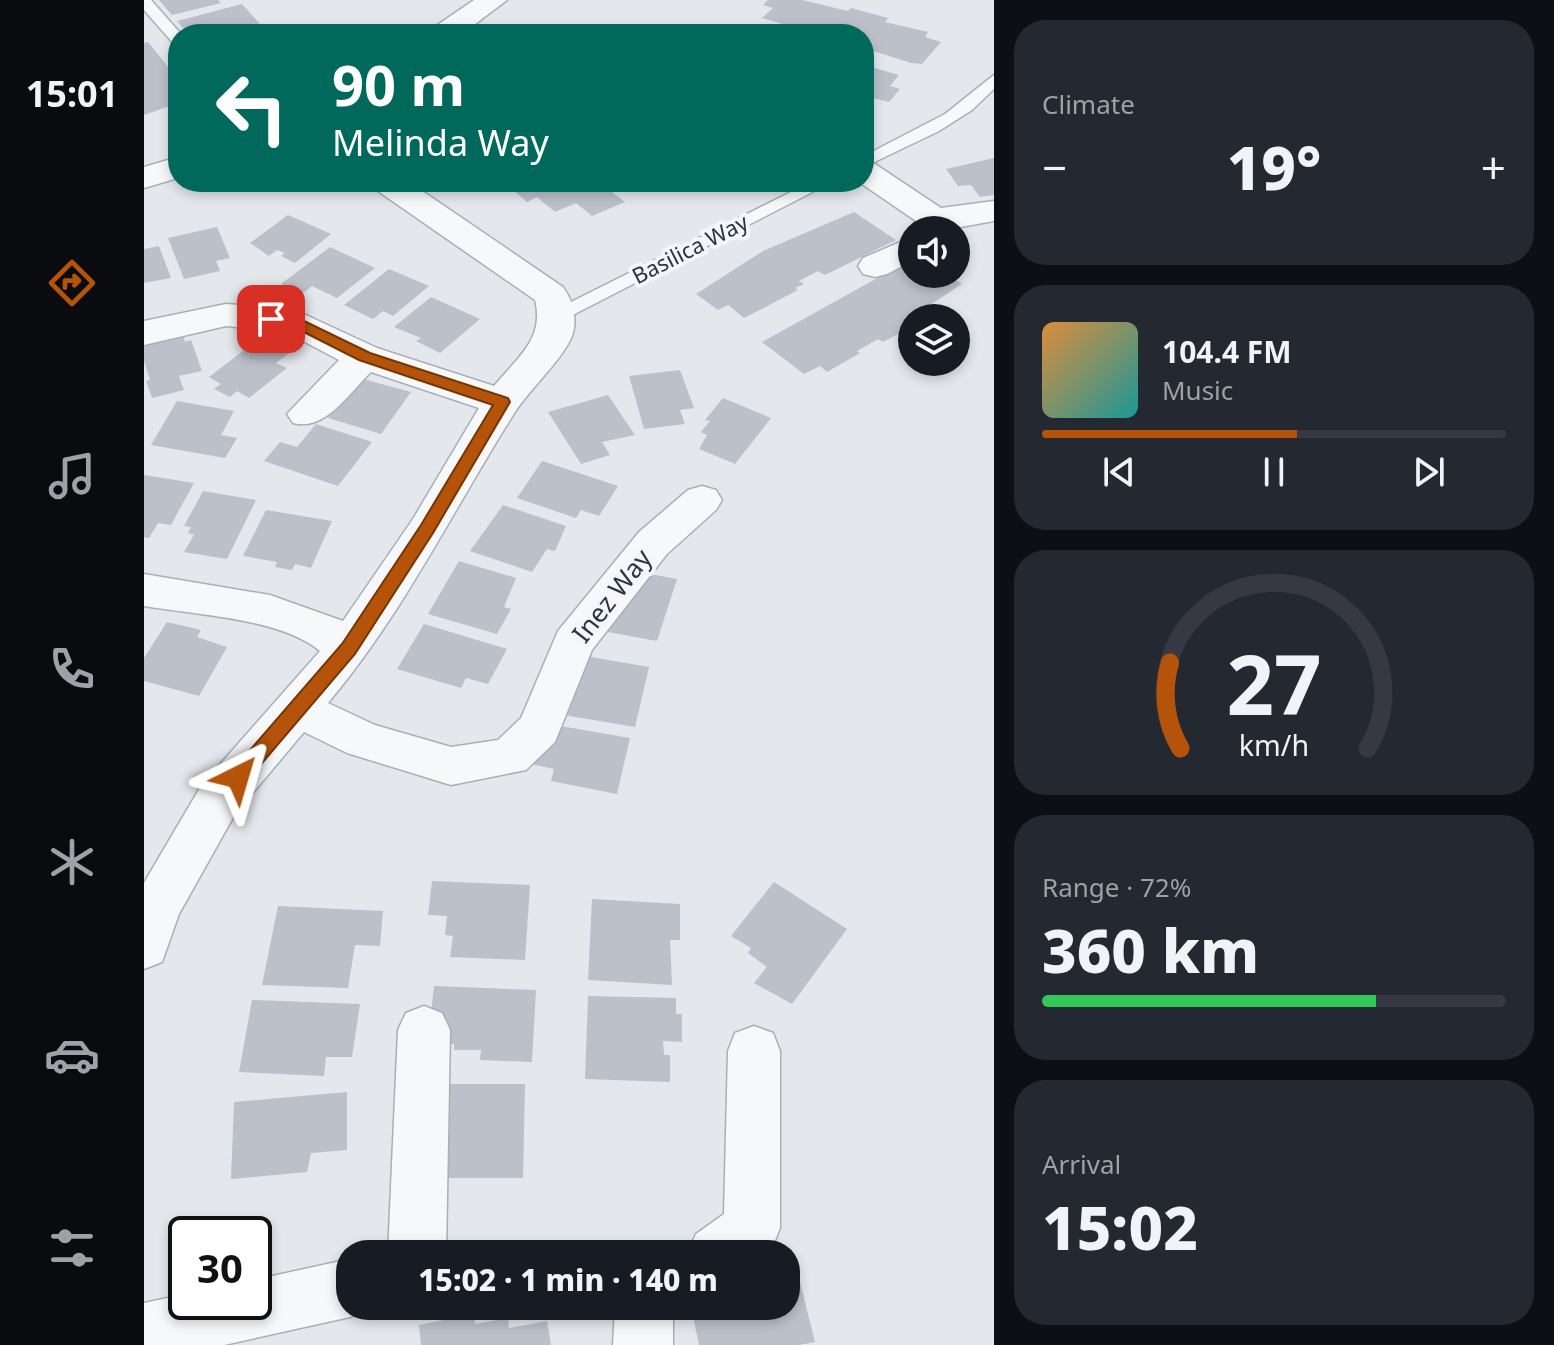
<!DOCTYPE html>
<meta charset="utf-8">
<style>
:root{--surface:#171b24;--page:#242831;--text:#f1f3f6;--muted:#9ea1a6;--line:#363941;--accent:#b45309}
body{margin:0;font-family:"Noto Sans",sans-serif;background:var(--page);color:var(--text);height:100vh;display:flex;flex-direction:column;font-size:30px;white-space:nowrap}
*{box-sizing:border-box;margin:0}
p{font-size:26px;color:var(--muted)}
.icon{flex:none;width:44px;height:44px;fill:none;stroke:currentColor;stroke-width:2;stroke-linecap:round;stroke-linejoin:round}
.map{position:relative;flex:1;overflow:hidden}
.panel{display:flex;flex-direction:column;gap:20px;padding:20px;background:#0d0f14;width:560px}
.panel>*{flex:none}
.banner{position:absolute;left:24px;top:24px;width:706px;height:168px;border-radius:32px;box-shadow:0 4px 12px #0003;background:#00695c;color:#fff;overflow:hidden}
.tools{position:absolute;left:754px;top:216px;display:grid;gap:16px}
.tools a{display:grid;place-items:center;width:72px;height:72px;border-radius:50%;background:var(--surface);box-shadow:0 4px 12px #0003;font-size:40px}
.speed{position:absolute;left:24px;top:1216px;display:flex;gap:16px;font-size:40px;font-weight:700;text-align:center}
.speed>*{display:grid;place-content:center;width:104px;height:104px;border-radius:50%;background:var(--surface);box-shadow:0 4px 12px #0003;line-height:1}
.speed .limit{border:4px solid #111;border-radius:12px;background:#fff;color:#111}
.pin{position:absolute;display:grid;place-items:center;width:68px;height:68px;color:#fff;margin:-34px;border-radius:16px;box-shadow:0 4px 12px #0006}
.me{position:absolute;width:88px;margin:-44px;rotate:40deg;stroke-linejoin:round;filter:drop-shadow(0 0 6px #0008)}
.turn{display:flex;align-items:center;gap:28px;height:168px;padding:0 32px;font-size:36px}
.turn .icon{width:104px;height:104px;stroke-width:2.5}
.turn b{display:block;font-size:56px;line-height:68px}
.big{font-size:60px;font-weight:800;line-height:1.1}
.panel .card{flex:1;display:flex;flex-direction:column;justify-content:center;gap:12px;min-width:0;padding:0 28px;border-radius:32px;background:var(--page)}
.panel .dial{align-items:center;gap:0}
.dial svg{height:208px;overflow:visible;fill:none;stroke:var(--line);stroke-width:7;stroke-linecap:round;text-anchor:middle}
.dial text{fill:var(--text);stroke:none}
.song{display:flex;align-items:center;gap:24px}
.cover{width:96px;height:96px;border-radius:12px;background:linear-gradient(135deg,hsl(30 70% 55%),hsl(180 70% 35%))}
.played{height:8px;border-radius:4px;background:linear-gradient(90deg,var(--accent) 55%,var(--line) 55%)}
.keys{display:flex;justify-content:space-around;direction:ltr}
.heat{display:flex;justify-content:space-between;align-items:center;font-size:44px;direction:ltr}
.charge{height:12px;border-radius:6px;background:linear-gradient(90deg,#34c759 72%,var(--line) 0)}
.trip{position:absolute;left:192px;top:1240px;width:464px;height:80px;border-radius:32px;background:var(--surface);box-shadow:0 4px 12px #0003;font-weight:800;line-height:80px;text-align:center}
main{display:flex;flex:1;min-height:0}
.menu{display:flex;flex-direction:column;width:144px;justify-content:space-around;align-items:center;background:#090b0e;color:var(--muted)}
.menu .icon{width:56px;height:56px}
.menu .on{color:var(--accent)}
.menu b{font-size:36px;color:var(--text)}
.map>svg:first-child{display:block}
.building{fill:#bbc0ca}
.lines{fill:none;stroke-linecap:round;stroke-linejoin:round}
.lane-casing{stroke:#a9aeb7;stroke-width:3}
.street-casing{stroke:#a9aeb7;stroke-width:3}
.lane{fill:#f7f8fa;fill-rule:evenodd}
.street{fill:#f7f8fa;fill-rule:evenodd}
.route{fill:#b45309;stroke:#753606;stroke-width:2}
.labels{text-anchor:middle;stroke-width:8;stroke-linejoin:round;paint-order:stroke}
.far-street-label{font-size:22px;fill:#2b3445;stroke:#f4f6f9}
.street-label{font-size:26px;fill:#2b3445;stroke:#f4f6f9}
</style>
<main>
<nav class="menu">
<b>15:01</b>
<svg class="icon on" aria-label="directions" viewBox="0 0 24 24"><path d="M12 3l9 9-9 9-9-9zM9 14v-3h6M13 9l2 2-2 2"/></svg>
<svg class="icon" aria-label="music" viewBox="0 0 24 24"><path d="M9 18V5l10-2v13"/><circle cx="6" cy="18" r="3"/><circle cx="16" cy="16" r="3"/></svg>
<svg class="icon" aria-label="phone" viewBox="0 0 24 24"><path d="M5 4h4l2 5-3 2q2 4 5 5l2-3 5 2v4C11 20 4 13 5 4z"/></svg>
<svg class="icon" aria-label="climate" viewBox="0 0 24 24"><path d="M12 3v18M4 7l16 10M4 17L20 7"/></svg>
<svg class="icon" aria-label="car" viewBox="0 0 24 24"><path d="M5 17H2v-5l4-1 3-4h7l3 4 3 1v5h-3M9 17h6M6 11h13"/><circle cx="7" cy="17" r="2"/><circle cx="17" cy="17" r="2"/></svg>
<svg class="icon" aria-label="filters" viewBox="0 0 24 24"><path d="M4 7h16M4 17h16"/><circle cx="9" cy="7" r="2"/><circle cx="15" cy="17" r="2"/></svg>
</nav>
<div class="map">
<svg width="850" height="1345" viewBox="0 0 850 1345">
<rect width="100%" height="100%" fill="#e4e7ec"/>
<path class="building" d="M15,0H74L77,3L28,15Z
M624,0H658L704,11L707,8L744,18L741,22L784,32L781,37L797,42L778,64L767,63L720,48V34H672L618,18L629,8L619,5Z
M98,4L125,34H44L33,21Z
M4,42L34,79V103L0,115V43Z
M720,65L755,75L746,86L756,89L745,102L720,96Z
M850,158V195L836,197L827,185L814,186L802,169Z
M341,182H478L463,188L481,202L448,216L432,203L411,212L393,197L383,202L364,186L352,192Z
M710,212L752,240L681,275L674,271L655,281L660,284L651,288L654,290L600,318L584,305L574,310L552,294L619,251Z
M144,215L187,234L151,263L137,256L141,253L133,250L125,256L106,243Z
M73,227L86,258L72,261L76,271L40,279L24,238Z
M15,246L27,278L0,283V249Z
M186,247L231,268L193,298L168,286L158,294L137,284Z
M766,260L768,274H803L818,284L763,320L767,322L759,327L762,330L739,342L734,339L713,351L716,353L683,372L676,366L660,374L618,342Z
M245,269L285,286L249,316L239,311L229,319L200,305Z
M287,297L336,319L296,353L272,341L277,338L250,327Z
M29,327L33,338L39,336L41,342L47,340L58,371L35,376L40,390L8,398L2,381L6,380L0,361V334Z
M116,338L145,353L132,363L143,368L105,398L93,391L86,397L70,389L77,384L65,377Z
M536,370L550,408L536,410L541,424L500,429L485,376Z
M215,378L267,392L237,434L184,418Z
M464,395L491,435L458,442L466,455L437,464L404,412Z
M579,398L627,418L591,464L555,449L563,435L557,432L566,421L561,420Z
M33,401L90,411L77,435L93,438L81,458L7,445Z
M172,424L228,442L194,486L120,461L136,442L153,447Z
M398,461L474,486L455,516L437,510L432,518L373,498Z
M0,475L50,483L27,525L14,523L5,538L0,537Z
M59,491L112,500L83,559L40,552L50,535L44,533L47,527L40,526Z
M359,505L422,526L411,551L403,549L388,572L326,551Z
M122,510L188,521L167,568L151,564L148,570L131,567L133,562L99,556Z
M315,561L372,578L360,607L367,609L353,634L284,614Z
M489,571L533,579L513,641L453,630Z
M23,622L57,630L53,637L83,647L55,696L0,681V658Z
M280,624L363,649L344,684L322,678L317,688L253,669Z
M441,656L505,667L491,727L414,714Z
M399,723L486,738L473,794L407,781L410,769L387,764Z
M288,881L386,885L381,960L306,957L309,936L301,935L303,916L284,915Z
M630,882L703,929L648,1004L610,983L623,967L604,953L607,948L587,936Z
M448,899L536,904V940H526L528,985L444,980Z
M134,906L239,911L236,946L211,945L204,988L118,985Z
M290,986L392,990L388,1062L336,1060L337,1050H310V1044L284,1043Z
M444,996L532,998V1014H538V1042L519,1041L520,1055H526V1082L441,1079Z
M108,1000L216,1004L208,1057H182L180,1076L95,1072Z
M290,1084H381L379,1178H294Z
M203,1092V1150L167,1153L163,1172L87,1179L90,1102Z
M650,1258L671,1342L655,1345H555L547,1306H642V1260Z
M330,1314L331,1324L364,1318L365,1328L403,1321L407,1345H277L275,1325Z"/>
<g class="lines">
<g class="lane-casing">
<path id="lane" d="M0,0H7L37,34H34V44L29,43L0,10Z
M850,75V89L828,110L795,131L720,167V156L801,114Z
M667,182H688L419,320L413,322L404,316L407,312Z"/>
</g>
<g class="street-casing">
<path id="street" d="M330,0H363L318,34H284L289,28Z
M34,157V178L0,188V167Z
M720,161L731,164L797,208L850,201V221L800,230H768V234L765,230L772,221L715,182H720Z
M227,182H265L419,287C429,301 433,317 429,333C423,355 385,390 371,412C309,510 259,614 184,703L231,725L307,747L354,740L377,718L414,631L495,532L544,490L558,486L572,490L578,500L572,510L523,554L448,650L411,742L382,770L307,785L203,753L160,732L91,814L35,914L18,962L0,969V883L57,786L176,651C136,618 52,615 0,606V574L126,595L199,621L269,519L335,408L227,372C205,393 181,432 149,423L143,414L195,360L142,332L82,326L0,345V321L82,304L149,309L233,348L350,386C373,358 401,339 391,300L231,189Z
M768,237V261L743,274L731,277L719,274L714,266L719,258Z
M280,1006L298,1013L306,1030L302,1254H244L254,1030L262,1013Z
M610,1026L629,1033L636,1051V1228L628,1248L620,1254H543L552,1234L580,1214L584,1051L591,1033Z
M206,1259V1306H228L227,1309L206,1317L80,1345H0V1303L42,1294V1302H110V1280Z
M471,1306H529V1345H469Z"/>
</g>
<use href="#lane" class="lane"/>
<use href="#street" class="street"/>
</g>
<path class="route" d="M127,314L154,318L226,353L364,398L366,402L289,533L211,654L101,783H87L84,777L87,772L198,644L277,525L349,405L215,360L146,325L122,322V316Z"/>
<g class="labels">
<g class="far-street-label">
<text transform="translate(546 249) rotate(-27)" y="8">Basilica Way</text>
</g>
<g class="street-label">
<text transform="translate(468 596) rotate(-52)" y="9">Inez Way</text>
</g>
</g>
</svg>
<div class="tools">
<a><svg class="icon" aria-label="sound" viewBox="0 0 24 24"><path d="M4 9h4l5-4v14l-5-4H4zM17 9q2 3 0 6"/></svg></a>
<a><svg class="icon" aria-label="layers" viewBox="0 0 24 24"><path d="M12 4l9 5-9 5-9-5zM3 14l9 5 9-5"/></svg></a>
</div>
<div class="speed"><div class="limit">30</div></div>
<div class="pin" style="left:127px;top:319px;background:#d93025"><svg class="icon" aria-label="arrive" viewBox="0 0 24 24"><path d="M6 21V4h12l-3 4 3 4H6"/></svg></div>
<svg class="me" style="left:94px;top:777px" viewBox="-20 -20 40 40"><path d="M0-17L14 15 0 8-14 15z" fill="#b45309" stroke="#fff" stroke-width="4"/></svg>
<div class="trip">15:02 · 1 min · 140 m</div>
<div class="banner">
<div class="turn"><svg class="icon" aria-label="left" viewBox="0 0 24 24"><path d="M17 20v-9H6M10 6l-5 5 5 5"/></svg><div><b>90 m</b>Melinda Way</div></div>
</div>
</div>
<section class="panel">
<div class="card"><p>Climate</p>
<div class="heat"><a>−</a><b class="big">19°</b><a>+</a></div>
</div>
<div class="card">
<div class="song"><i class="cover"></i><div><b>104.4 FM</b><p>Music</p></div></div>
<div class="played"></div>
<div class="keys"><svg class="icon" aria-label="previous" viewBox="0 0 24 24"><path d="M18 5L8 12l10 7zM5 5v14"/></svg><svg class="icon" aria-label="pause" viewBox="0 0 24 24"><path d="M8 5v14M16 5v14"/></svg><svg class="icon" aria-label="next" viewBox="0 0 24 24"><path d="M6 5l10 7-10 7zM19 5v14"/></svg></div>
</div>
<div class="card dial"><svg viewBox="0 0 100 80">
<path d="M14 69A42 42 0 1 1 86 69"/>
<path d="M14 69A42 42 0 0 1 10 36" stroke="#b45309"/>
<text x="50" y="56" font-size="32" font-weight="700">27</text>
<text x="50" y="72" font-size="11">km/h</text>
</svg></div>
<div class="card"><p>Range · 72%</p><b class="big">360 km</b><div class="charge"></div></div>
<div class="card"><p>Arrival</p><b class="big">15:02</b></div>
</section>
</main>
